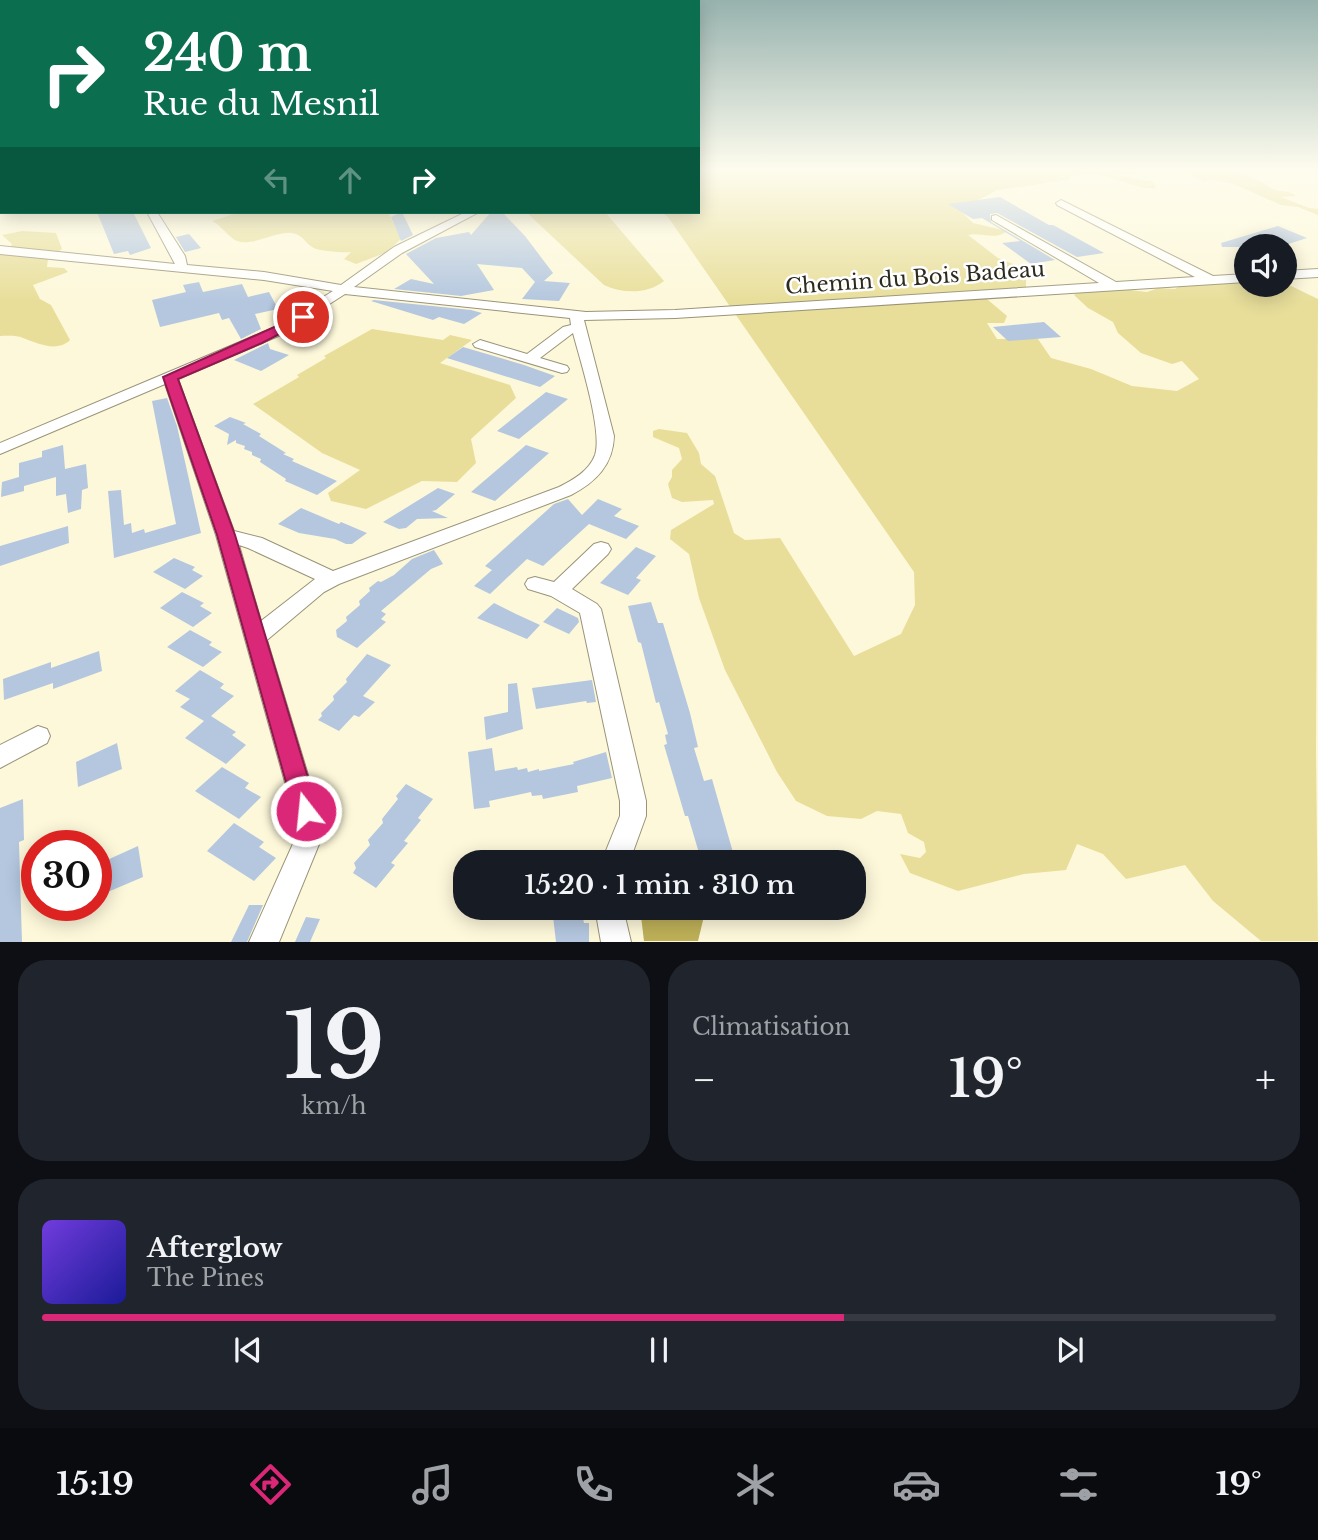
<!DOCTYPE html>
<html lang="fr">
<meta charset="utf-8">
<style>
:root{--surface:#171b24;--page:#20242c;--text:#f1f3f6;--muted:#9ea1a6;--line:#363941;--accent:#db2777}
body{margin:0;font-family:"Libre Baskerville",serif;background:var(--page);color:var(--text);height:100vh;display:flex;flex-direction:column;font-size:26px;white-space:nowrap}
*{box-sizing:border-box;margin:0}
p{font-size:23px;color:var(--muted)}
.icon{flex:none;width:38px;height:38px;fill:none;stroke:currentColor;stroke-width:2;stroke-linecap:round;stroke-linejoin:round}
.map{position:relative;height:942px;overflow:hidden}
.side{display:flex;flex-direction:column;gap:18px;padding:18px;background:#0d0f14;flex:1}
.side>*{flex:none}
.banner{position:absolute;left:0px;top:0px;width:700px;height:214px;box-shadow:0 4px 18px #0003;background:#0b6e4f;color:#fff;overflow:hidden}
.fabs{position:absolute;left:1234px;top:234px;display:grid;gap:14px}
.fabs a{display:grid;place-items:center;width:63px;height:63px;border-radius:50%;background:var(--surface);box-shadow:0 4px 18px #0003;font-size:35px}
.speed{position:absolute;left:21px;top:830px;display:flex;gap:14px;font-size:35px;font-weight:700;text-align:center}
.speed>*{display:grid;place-content:center;width:91px;height:91px;border-radius:50%;background:var(--surface);box-shadow:0 4px 18px #0003;line-height:1}
.speed .limit{border:10px solid #d22;background:#fff;color:#111}
.pin{position:absolute;display:grid;place-items:center;width:60px;height:60px;color:#fff;margin:-30px;border:4px solid #fff;border-radius:50%;box-shadow:0 2px 7px #0007}
.me{position:absolute;width:77px;margin:-38px;rotate:344deg;stroke-linejoin:round;filter:drop-shadow(0 0 5px #0008)}
.turn{display:flex;align-items:center;gap:24px;height:147px;padding:0 28px;font-size:32px}
.turn .icon{width:91px;height:91px;stroke-width:2.5}
.turn b{display:block;font-size:49px;line-height:60px}
.lanes{display:flex;align-items:center;height:66px;padding:0 28px;background:#0003;justify-content:center;gap:35px;direction:ltr}
.lanes .off{opacity:.35}
.big{font-size:52px;font-weight:600;line-height:1.1}
.side .tile{flex:1;display:flex;flex-direction:column;justify-content:center;gap:10px;min-width:0;padding:0 24px;border-radius:28px;background:var(--page)}
.side .dial{align-items:center;gap:0}
.dial b{font-size:91px;line-height:1}
.song{display:flex;align-items:center;gap:21px}
.cover{width:84px;height:84px;border-radius:10px;background:linear-gradient(135deg,hsl(260 70% 55%),hsl(240 70% 35%))}
.played{height:7px;border-radius:4px;background:linear-gradient(90deg,var(--accent) 65%,var(--line) 65%)}
.keys{display:flex;justify-content:space-around;direction:ltr}
.heat{display:flex;justify-content:space-between;align-items:center;font-size:38px;direction:ltr}
.side .tiles{flex:1;display:grid;gap:18px;grid-template-columns:1fr 1fr}
.tile:last-child{grid-column:span 2}
.trip{position:absolute;left:453px;top:850px;width:413px;height:70px;border-radius:28px;background:var(--surface);box-shadow:0 4px 18px #0003;font-weight:600;line-height:70px;text-align:center}
.tabs{display:flex;height:112px;justify-content:space-around;align-items:center;background:#090b0e;color:var(--muted)}
.tabs .icon{width:49px;height:49px}
.tabs .on{color:var(--accent)}
.tabs b{font-size:32px;color:var(--text)}
.map>svg:first-child{display:block}
.green{fill:#e8de9a}
.water{fill:#beb058}
.building{fill:#b4c7df}
.lines{fill:none;stroke-linecap:round;stroke-linejoin:round}
.minor-casing{stroke:#999478;stroke-width:2}
.minor{fill:#fff;fill-rule:evenodd}
.route{fill:#db2777;stroke:#8e194d;stroke-width:2}
.labels{text-anchor:middle;stroke-width:5;stroke-linejoin:round;paint-order:stroke}
.far-street-label{font-size:21px;fill:#2d2b1f;stroke:#fff}
</style>
<div class="map">
<svg width="1318" height="942" viewBox="0 0 1318 942">
<rect width="100%" height="100%" fill="#fdf8da"/>
<path class="green" d="M698,170H1138L1135,175L1111,174L1154,182L1156,188C1146,191 1113,178 1101,175C1091,173 1081,175 1072,176L1068,180L997,190L960,210L973,223L1007,231C996,241 980,232 968,235L998,258L1028,270L1031,275L1026,279V287L1014,292L981,294L1007,316L1004,323H987L997,339H1038L1051,358L1091,369L1132,386L1177,391L1199,379L1182,361L1172,364L1141,353L1118,333L1113,322L1088,308L1074,295L1078,292L1114,288L1147,292L1158,288L1175,289L1178,287L1246,282V285L1285,283L1318,299L1316,750L1318,941H1261L1213,901L1185,865L1126,879L1103,854L1077,844L1066,870L1024,874L958,891L910,873L900,854L920,858L926,852L924,842L908,833L901,814L877,811L861,819L827,816L796,801L777,772L725,670L699,598L689,554L670,539L671,530L714,504L713,500L682,502L672,498L668,484L672,477V470L682,459L679,448L653,437V431L659,429L687,433L699,453L701,464L715,476L734,533L745,540L780,538L854,656L901,634L915,605L914,572L668,217L661,212H698Z
M1183,170C1217,170 1243,168 1271,188C1278,193 1288,189 1296,196L1281,197L1309,208L1318,209V215L1298,207L1281,205L1234,184L1214,180L1204,182Z
M226,212H388L401,239L385,253L356,264L344,259L351,252C344,253 320,251 314,248C305,244 304,235 292,233C275,231 253,247 237,241C228,237 221,225 212,221L237,213Z
M526,212H605L664,281C648,294 623,294 604,285Z
M22,231L56,233L62,249L48,259L47,267L64,268L68,272L33,285L40,299L51,305L70,340C57,353 37,343 23,338C16,335 7,336 0,336V252L9,250L12,244L2,235Z
M372,329L443,340L450,335L472,340L440,363L510,385L516,398L471,439L476,463L457,482L422,481L366,509L331,501L328,493L360,470L322,453L253,404L299,377L297,375L326,358L324,356Z"/>
<path class="water" d="M640,908H706L698,941H644Z"/>
<path class="building" d="M1000,197L1049,225H1053L1104,253L1077,257L997,213L990,214L991,222L1055,260L1031,264L1002,243L1020,241L982,218L973,219L948,204Z
M97,212H133L151,248L130,255L128,251L114,254Z
M402,212L413,235L401,241L391,217Z
M491,212H502L525,236L553,273L544,281L570,283L559,301L522,299L535,282L522,268L477,264L494,290L461,296L394,289L411,279L434,284L406,254L436,238L469,232L471,235Z
M1278,226L1307,238L1279,247H1222L1221,243Z
M189,234L201,248L185,252L176,237Z
M199,282L203,292L242,284L248,297L269,292L278,309L255,314L261,329L241,339L229,318L222,320L219,313L160,327L152,300L186,292L183,285Z
M374,300L471,310L482,313L464,324L439,317L433,320L371,301Z
M1044,322L1061,337L1008,341L993,327Z
M268,343L270,349L289,355L261,371L234,360Z
M463,347L524,365L555,376L540,387L447,358Z
M546,392L568,399L519,439L497,431Z
M167,398L177,426L201,533L114,558L108,491L121,490L124,525L131,523L132,533L144,529L145,533L176,524L152,401Z
M230,417L246,423L243,424L261,434L259,436L286,453L283,454L294,459L292,461L337,481L317,495L285,481L286,479L260,462L261,459L252,455V452L244,449L245,446L236,443V440L227,445L229,434L214,426Z
M63,445L65,469L86,464L88,488L82,490L81,509L68,513L66,494L56,496V477L24,486V491L1,497L2,482L19,477V463L42,457V451Z
M526,445L549,453L495,501L471,492Z
M438,488L455,494L436,510L432,511L448,518L417,519L406,528L399,529L383,522Z
M568,499L582,515L598,499L622,509L614,516L639,526L626,539L589,524L543,566L527,559L490,594L474,586L492,570L485,566L554,504Z
M301,508L339,524L341,522L367,533L352,544H346L335,539L299,533L278,524Z
M68,526L69,543L0,566V546Z
M636,547L656,556L636,578L641,580L628,595L600,583Z
M434,550L443,564L431,569L381,611L386,614L381,619L386,622L357,648L337,637L336,630L347,621L346,617L360,605L359,601L370,591L369,588L378,581L381,582L394,575L412,559Z
M174,558L195,567L192,570L203,576L185,589L153,572Z
M182,592L204,603L200,606L212,613L193,627L160,608Z
M651,602L658,623H663L690,713L698,747L694,748L704,781L712,779L736,863H709L708,851L699,853L688,816H685L664,745L667,744L665,735L668,734L659,702L656,703L641,643L638,642L628,606Z
M494,603L516,614L540,625L527,639L477,618Z
M557,608L578,618L579,622L569,634L543,622Z
M190,630L212,642L209,645L222,652L203,667L167,647Z
M99,651L102,671L53,689V683L4,700L3,679L51,662V668Z
M367,654L391,665L363,696L375,702L359,717L354,715L339,731L318,720L322,716L321,713L334,700L333,696L347,682L346,679Z
M200,670L224,684L220,688L234,696L211,716L236,732L232,735L246,745L226,764L185,738L204,721L180,707L190,699L175,691Z
M592,680L596,702L587,703L586,701L536,709L532,688Z
M517,683L523,729L486,740L484,717L508,712V684Z
M117,743L122,769L78,787L76,762Z
M492,748L495,771L517,767L518,770L527,768L528,772L539,769V771L574,764L573,762L606,752L612,778L577,786L578,792L543,799L542,795L532,796L531,792L489,801L490,807L474,809L468,752Z
M222,767L249,783L245,788L261,797L239,819L195,791Z
M406,784L433,799L418,818L421,820L404,841L408,843L391,863L395,865L376,888L353,873L356,868L354,863L370,845L368,840L383,823L382,819L398,799L396,796Z
M23,799L24,840L19,842L22,942H0V808Z
M234,823L264,842L259,847L276,858L254,881L207,851Z
M138,846L143,877L96,897V865Z
M249,905H263L247,942H231Z
M552,908H581L584,923H589V942H556Z
M306,917L320,919L310,942H295Z"/>
<g class="lines">
<g class="minor-casing">
<path id="minor" d="M1061,200L1213,276L1246,274V282L675,318L584,320L614,436C613,465 596,482 571,495L339,584L324,592L267,640L319,811L322,837L279,942H249L296,837L293,811L216,535L165,384L0,454V443L273,328L333,291L264,280L0,254V246L175,264L147,212H157L185,256L187,265L264,272L341,285L394,247L466,212H479L402,253L354,287L586,312L675,310L1099,283L992,220V216L996,215L1116,282L1195,277L1057,205L1056,203ZM345,294L570,318L571,325L563,327L527,354L480,340L473,344L475,347L562,373L567,372L569,369L567,366L540,358L573,333C580,360 603,431 595,455C589,471 573,480 559,487L333,571L262,538L234,531L178,379L283,334ZM239,545L248,548L315,579L261,621Z
M1318,269V277L1284,279V271Z
M601,542L608,544L611,549L608,554L572,589L597,604L601,609L646,801V816L629,863H601L620,816V801L580,613L551,596L528,589L525,584L528,579L535,577L554,582L594,544Z
M38,726L47,729L50,736L47,743L0,768V745Z
M595,908H623L631,942H601Z"/>
</g>
<use href="#minor" class="minor"/>
</g>
<linearGradient id="sky" x2="0" y2="1"><stop stop-color="#97b2ae"/><stop offset="0.56" stop-color="#fefcee"/><stop offset="1" stop-color="#fefcee" stop-opacity="0"/></linearGradient>
<rect width="1318" height="302" fill="url(#sky)"/>
<path class="route" d="M303,314L307,315V320L262,343L178,379L235,535L318,811L314,819L306,822L297,819L294,811L217,535L163,377Z"/>
<g class="labels">
<g class="far-street-label">
<text transform="translate(915 278) rotate(-4)" y="7">Chemin du Bois Badeau</text>
</g>
</g>
</svg>
<div class="fabs">
<a><svg class="icon" aria-label="sound" viewBox="0 0 24 24"><path d="M4 9h4l5-4v14l-5-4H4zM17 9q2 3 0 6"/></svg></a>
</div>
<div class="speed"><div class="limit">30</div></div>
<div class="pin" style="left:303px;top:317px;background:#d93025"><svg class="icon" aria-label="arrive" viewBox="0 0 24 24"><path d="M6 21V4h12l-3 4 3 4H6"/></svg></div>
<svg class="me" style="left:306px;top:811px" viewBox="-20 -20 40 40"><circle r="17" fill="#db2777" stroke="#fff" stroke-width="3"/><path d="M0-11L8 9 0 5-8 9z" fill="#fff"/></svg>
<div class="trip">15:20 · 1 min · 310 m</div>
<div class="banner">
<div class="turn"><svg class="icon" aria-label="right" viewBox="0 0 24 24"><path d="M7 20v-9h11M14 6l5 5-5 5"/></svg><div><b>240 m</b>Rue du Mesnil</div></div>
<div class="lanes"><svg class="icon off" aria-label="left" viewBox="0 0 24 24"><path d="M17 20v-9H6M10 6l-5 5 5 5"/></svg><svg class="icon off" aria-label="ahead" viewBox="0 0 24 24"><path d="M12 20V5M6 11l6-6 6 6"/></svg><svg class="icon" aria-label="right" viewBox="0 0 24 24"><path d="M7 20v-9h11M14 6l5 5-5 5"/></svg></div>
</div>
</div>
<section class="side">
<div class="tiles">
<div class="tile dial"><b>19</b><p>km/h</p></div>
<div class="tile"><p>Climatisation</p>
<div class="heat"><a>−</a><b class="big">19°</b><a>+</a></div>
</div>
<div class="tile">
<div class="song"><i class="cover"></i><div><b>Afterglow</b><p>The Pines</p></div></div>
<div class="played"></div>
<div class="keys"><svg class="icon" aria-label="previous" viewBox="0 0 24 24"><path d="M18 5L8 12l10 7zM5 5v14"/></svg><svg class="icon" aria-label="pause" viewBox="0 0 24 24"><path d="M8 5v14M16 5v14"/></svg><svg class="icon" aria-label="next" viewBox="0 0 24 24"><path d="M6 5l10 7-10 7zM19 5v14"/></svg></div>
</div>
</div>
</section>
<nav class="tabs">
<b>15:19</b>
<svg class="icon on" aria-label="directions" viewBox="0 0 24 24"><path d="M12 3l9 9-9 9-9-9zM9 14v-3h6M13 9l2 2-2 2"/></svg>
<svg class="icon" aria-label="music" viewBox="0 0 24 24"><path d="M9 18V5l10-2v13"/><circle cx="6" cy="18" r="3"/><circle cx="16" cy="16" r="3"/></svg>
<svg class="icon" aria-label="phone" viewBox="0 0 24 24"><path d="M5 4h4l2 5-3 2q2 4 5 5l2-3 5 2v4C11 20 4 13 5 4z"/></svg>
<svg class="icon" aria-label="climate" viewBox="0 0 24 24"><path d="M12 3v18M4 7l16 10M4 17L20 7"/></svg>
<svg class="icon" aria-label="car" viewBox="0 0 24 24"><path d="M5 17H2v-5l4-1 3-4h7l3 4 3 1v5h-3M9 17h6M6 11h13"/><circle cx="7" cy="17" r="2"/><circle cx="17" cy="17" r="2"/></svg>
<svg class="icon" aria-label="filters" viewBox="0 0 24 24"><path d="M4 7h16M4 17h16"/><circle cx="9" cy="7" r="2"/><circle cx="15" cy="17" r="2"/></svg>
<b>19°</b>
</nav>
